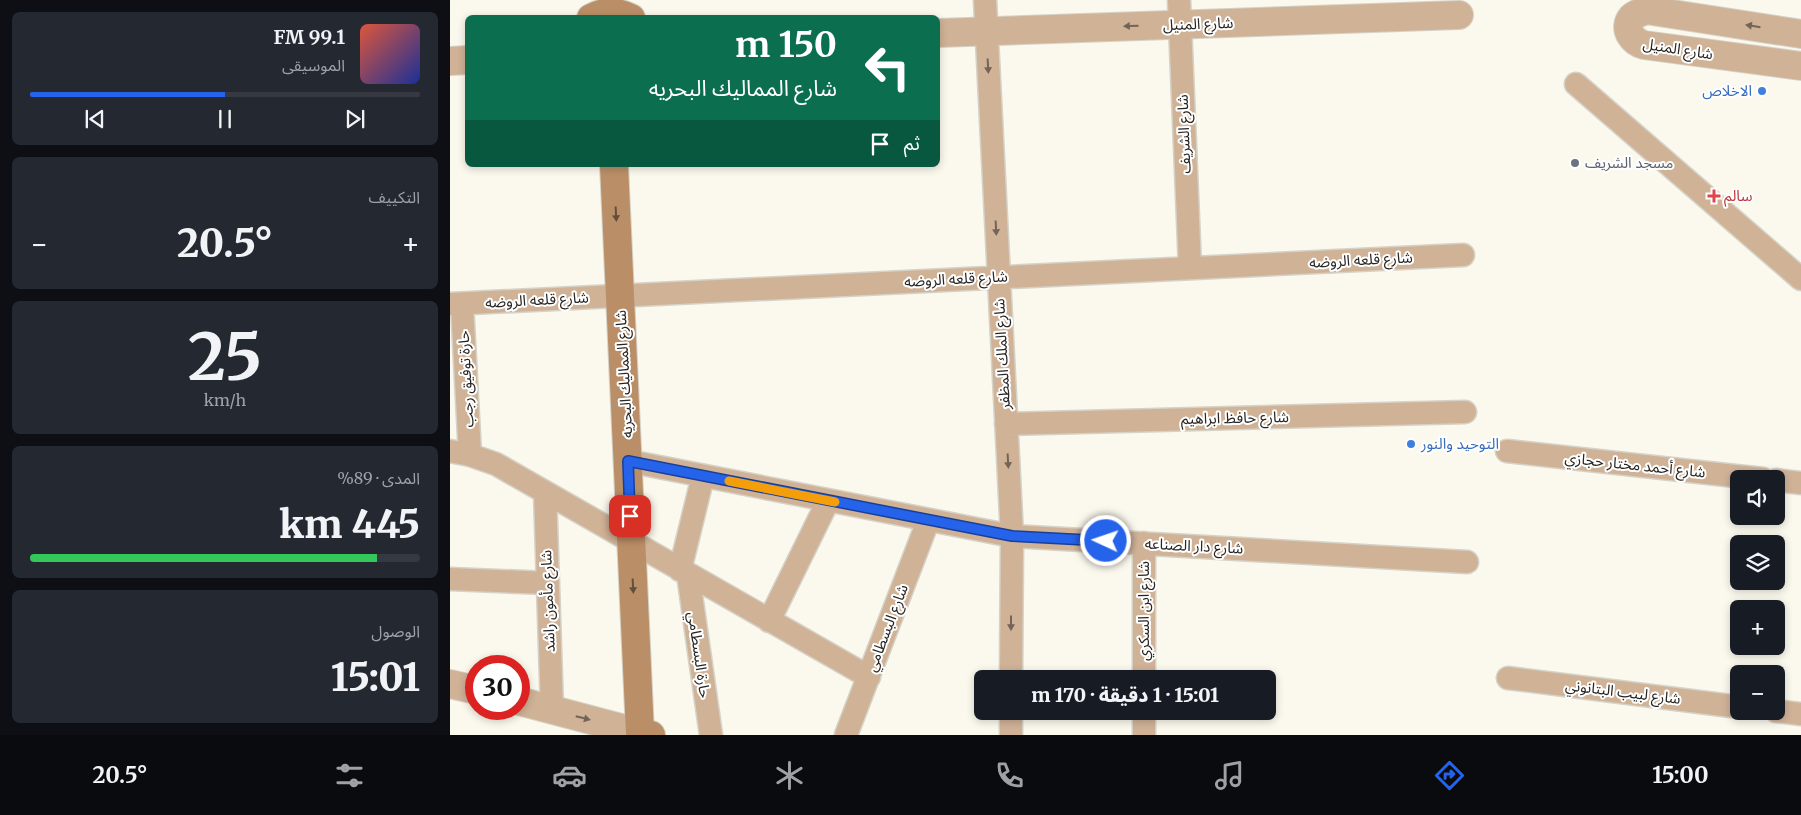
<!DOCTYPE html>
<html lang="ar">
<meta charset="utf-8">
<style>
:root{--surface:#171b24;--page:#242831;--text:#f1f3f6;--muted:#9ea1a6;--line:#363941;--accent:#2563eb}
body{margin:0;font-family:Merriweather,"Noto Sans Arabic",serif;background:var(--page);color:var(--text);direction:rtl;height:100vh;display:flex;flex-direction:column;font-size:19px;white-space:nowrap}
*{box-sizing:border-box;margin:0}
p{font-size:16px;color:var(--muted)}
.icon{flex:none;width:28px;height:28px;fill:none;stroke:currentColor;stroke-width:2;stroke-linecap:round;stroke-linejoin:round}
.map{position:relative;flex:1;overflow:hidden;direction:ltr}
.details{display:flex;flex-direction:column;gap:12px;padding:12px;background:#0d0f14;width:450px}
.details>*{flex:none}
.guide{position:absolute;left:15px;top:15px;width:475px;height:152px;border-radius:8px;box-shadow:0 2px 8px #0003;direction:rtl;background:#0b6e4f;color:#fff;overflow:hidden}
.buttons{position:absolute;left:1280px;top:470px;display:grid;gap:10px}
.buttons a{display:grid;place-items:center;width:55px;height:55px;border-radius:8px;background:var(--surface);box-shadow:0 2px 8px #0003;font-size:25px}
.speed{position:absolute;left:15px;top:655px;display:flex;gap:10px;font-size:25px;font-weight:700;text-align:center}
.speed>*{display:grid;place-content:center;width:65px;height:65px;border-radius:50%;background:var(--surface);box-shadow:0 2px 8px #0003;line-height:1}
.speed .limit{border:8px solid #d22;background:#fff;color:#111}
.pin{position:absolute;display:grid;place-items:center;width:42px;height:42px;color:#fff;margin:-21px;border-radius:10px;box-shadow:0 2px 8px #0006}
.me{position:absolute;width:55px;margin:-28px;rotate:273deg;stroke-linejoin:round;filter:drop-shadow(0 0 4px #0008)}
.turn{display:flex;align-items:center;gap:18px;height:105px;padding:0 20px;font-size:22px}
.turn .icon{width:65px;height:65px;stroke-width:2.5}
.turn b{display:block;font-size:35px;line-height:42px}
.then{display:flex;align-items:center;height:48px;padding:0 20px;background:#0003;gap:10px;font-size:19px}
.big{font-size:38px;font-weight:800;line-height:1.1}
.details .tile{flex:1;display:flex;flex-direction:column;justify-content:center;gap:8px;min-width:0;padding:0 18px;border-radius:8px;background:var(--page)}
.details .dial{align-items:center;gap:0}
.dial b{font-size:65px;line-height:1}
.song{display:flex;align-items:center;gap:15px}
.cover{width:60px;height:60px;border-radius:8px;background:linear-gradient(135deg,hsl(10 70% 55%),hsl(230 70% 35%))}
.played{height:5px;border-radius:2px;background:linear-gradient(90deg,var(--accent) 50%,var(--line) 50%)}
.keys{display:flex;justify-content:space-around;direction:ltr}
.heat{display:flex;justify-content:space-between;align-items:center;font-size:28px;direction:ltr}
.charge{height:8px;border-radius:4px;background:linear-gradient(90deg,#34c759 89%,var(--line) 0)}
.trip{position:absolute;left:524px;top:670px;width:302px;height:50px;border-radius:8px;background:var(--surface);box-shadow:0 2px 8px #0003;font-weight:800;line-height:50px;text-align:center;direction:rtl}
.dock{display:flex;height:80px;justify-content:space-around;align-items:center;background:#090b0e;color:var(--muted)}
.dock .icon{width:35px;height:35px}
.dock .selected{color:var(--accent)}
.dock b{font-size:22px;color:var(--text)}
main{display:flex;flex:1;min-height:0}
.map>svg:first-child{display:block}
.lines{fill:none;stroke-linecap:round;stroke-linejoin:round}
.minor-casing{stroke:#d5d2c8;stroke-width:25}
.tertiary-casing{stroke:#d5d2c8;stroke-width:30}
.secondary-casing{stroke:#d5d2c8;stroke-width:30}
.minor{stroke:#d0b297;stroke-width:22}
.tertiary{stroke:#d0b297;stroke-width:28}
.secondary{stroke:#ba8f67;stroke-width:28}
.oneway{fill:#736457}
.oneway2{fill:#624f3e}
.route-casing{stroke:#184099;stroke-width:12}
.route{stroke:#2563eb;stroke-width:9}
.slow{stroke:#f59e0b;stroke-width:9}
.shop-dot{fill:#3f7fe0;stroke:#fff;stroke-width:2}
.worship-dot{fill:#6b7280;stroke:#fff;stroke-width:2}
.health-dot{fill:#e0444e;stroke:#fff;stroke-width:2}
.labels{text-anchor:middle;stroke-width:4;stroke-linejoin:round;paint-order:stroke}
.street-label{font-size:15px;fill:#272522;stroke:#fff}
.shop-label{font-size:15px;fill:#366cbe;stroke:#fff;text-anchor:end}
.worship-label{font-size:15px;fill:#5b616d;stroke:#fff;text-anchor:start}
.health-label{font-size:15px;fill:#be3a42;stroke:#fff;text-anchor:start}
</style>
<main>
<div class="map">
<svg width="1351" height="735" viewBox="0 0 1351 735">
<rect width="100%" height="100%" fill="#fbf8ed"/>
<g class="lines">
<g class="minor-casing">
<path id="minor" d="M535,0L562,536L561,679
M729,0L740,268
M1126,84L1351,279
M0,304L1013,255
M12,304L20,455
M556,424L1015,412
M0,451L20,455L46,464L419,677
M1057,451L1313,479
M178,461L562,536L1017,562
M1326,480L1351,483
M95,492L102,710
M230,570L253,476
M238,574L261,735
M0,579L98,583
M319,621L378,501
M1058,678L1289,707
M694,679V543
M1326,711L1351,714
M396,735L478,521
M561,735V711
M694,735V711"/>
</g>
<g class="tertiary-casing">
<path id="tertiary" d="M488,33L1009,15
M1351,34L1196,10C1192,12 1185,14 1182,17C1172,29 1183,42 1194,45L1351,66
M0,61L18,60
M0,684L26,690
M69,701L190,733"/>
</g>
<g class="secondary-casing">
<path id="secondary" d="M141,18C155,10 167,11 181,18
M164,165L190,733L201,735"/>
</g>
<use href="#minor" class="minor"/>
<use href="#tertiary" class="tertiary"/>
<use href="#secondary" class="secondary"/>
</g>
<defs><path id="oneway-solid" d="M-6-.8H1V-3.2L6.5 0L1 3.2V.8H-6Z" transform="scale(1.25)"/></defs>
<g class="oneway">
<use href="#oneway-solid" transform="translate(681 26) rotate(178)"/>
<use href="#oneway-solid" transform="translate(1303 26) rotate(-171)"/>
<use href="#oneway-solid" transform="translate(538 66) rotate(87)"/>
<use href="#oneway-solid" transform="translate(546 228) rotate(87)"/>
<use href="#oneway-solid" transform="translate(558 461) rotate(87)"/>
<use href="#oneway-solid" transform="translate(561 623) rotate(90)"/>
<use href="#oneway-solid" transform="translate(133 718) rotate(14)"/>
</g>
<g class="oneway2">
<use href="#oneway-solid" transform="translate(166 214) rotate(87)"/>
<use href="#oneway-solid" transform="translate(183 586) rotate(87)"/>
</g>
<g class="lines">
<g class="route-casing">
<path id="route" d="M180,516L178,461L562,536L656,541"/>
</g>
<use href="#route" class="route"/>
<path class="slow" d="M279,481L385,502"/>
</g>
<g class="shop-dot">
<circle cx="1312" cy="91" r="5"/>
<circle cx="961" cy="444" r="5"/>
</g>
<circle class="worship-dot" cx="1125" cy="163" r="5"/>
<path class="health-dot" d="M1261.5 188.5h5v5h5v5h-5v5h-5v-5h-5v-5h5z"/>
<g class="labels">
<g class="street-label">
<text transform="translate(748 24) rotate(-2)" y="5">شارع المنيل</text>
<text transform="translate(1228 49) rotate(9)" y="5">شارع المنيل</text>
<text transform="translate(734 134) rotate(-92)" y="5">شارع الشريف</text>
<text transform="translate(911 260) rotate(-3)" y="5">شارع قلعه الروضه</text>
<text transform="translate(506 279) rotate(-3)" y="5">شارع قلعه الروضه</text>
<text transform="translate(87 300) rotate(-3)" y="5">شارع قلعه الروضه</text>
<text transform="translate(552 354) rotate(-93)" y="5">شارع الملك المظفر</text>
<text transform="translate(174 374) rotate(-93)" y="5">شارع المماليك البحريه</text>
<text transform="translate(16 379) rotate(-93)" y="5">حارة توفيق رجب</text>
<text transform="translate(785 418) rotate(-1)" y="5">شارع حافظ ابراهيم</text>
<text transform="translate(1185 465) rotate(6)" y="5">شارع أحمد مختار حجازي</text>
<text transform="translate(744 546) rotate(3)" y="5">شارع دار الصناعه</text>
<text transform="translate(98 601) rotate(-92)" y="5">شارع مأمون راشد</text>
<text transform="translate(694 611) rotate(-90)" y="5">شارع ابن السكري</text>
<text transform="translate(437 628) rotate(-69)" y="5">شارع البسطامي</text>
<text transform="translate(249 655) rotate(82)" y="5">حارة البسطامي</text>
<text transform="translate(1173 692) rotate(7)" y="5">شارع لبيب البتانوني</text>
</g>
<g class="shop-label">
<text x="1302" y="96">الاخلاص</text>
<text x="971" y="449" text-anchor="start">التوحيد والنور</text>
</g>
<g class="worship-label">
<text x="1135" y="168">مسجد الشريف</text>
</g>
<g class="health-label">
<text x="1274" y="201">سالم</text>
</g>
</g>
</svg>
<div class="buttons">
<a><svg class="icon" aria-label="sound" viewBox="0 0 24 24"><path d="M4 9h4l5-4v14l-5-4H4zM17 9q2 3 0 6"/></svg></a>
<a><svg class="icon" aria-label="layers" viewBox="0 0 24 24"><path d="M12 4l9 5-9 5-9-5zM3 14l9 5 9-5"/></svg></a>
<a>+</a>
<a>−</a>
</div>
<div class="speed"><div class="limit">30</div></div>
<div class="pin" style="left:180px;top:516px;background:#d93025"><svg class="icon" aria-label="arrive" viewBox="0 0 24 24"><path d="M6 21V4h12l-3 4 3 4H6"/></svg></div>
<svg class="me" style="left:656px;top:541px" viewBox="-20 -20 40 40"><circle r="17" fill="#2563eb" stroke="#fff" stroke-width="3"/><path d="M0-11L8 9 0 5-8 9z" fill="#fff"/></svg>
<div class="trip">15:01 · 1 دقيقة · 170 m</div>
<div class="guide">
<div class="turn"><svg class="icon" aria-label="left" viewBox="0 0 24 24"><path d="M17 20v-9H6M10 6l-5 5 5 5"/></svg><div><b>150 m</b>شارع المماليك البحريه</div></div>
<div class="then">ثم<svg class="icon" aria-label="arrive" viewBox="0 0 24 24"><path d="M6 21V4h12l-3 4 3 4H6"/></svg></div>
</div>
</div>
<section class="details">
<div class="tile">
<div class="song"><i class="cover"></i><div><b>99.1 FM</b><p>الموسيقى</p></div></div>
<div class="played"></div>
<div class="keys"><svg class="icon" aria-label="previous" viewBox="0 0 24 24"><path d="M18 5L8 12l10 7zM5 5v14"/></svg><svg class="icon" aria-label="pause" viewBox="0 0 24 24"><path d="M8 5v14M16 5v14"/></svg><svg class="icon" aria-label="next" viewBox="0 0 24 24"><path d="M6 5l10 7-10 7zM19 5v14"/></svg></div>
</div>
<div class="tile"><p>التكييف</p>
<div class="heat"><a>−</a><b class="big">20.5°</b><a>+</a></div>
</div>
<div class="tile dial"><b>25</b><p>km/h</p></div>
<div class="tile"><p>المدى · 89%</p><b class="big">445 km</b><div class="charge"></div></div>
<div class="tile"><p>الوصول</p><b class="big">15:01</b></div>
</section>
</main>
<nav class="dock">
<b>15:00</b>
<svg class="icon selected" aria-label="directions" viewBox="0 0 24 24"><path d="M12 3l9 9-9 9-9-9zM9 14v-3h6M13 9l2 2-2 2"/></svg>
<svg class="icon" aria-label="music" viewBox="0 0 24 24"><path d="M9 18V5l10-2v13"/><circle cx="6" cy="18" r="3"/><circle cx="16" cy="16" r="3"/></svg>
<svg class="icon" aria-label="phone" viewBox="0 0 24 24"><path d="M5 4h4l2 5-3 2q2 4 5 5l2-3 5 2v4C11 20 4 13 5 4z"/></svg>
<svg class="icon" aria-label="climate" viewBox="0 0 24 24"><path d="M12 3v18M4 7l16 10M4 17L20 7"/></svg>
<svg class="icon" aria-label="car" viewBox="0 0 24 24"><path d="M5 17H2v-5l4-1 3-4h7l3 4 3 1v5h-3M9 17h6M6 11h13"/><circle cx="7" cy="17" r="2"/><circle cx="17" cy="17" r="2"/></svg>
<svg class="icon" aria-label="filters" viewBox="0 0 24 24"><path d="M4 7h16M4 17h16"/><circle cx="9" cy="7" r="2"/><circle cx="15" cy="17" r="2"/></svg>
<b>20.5°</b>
</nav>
